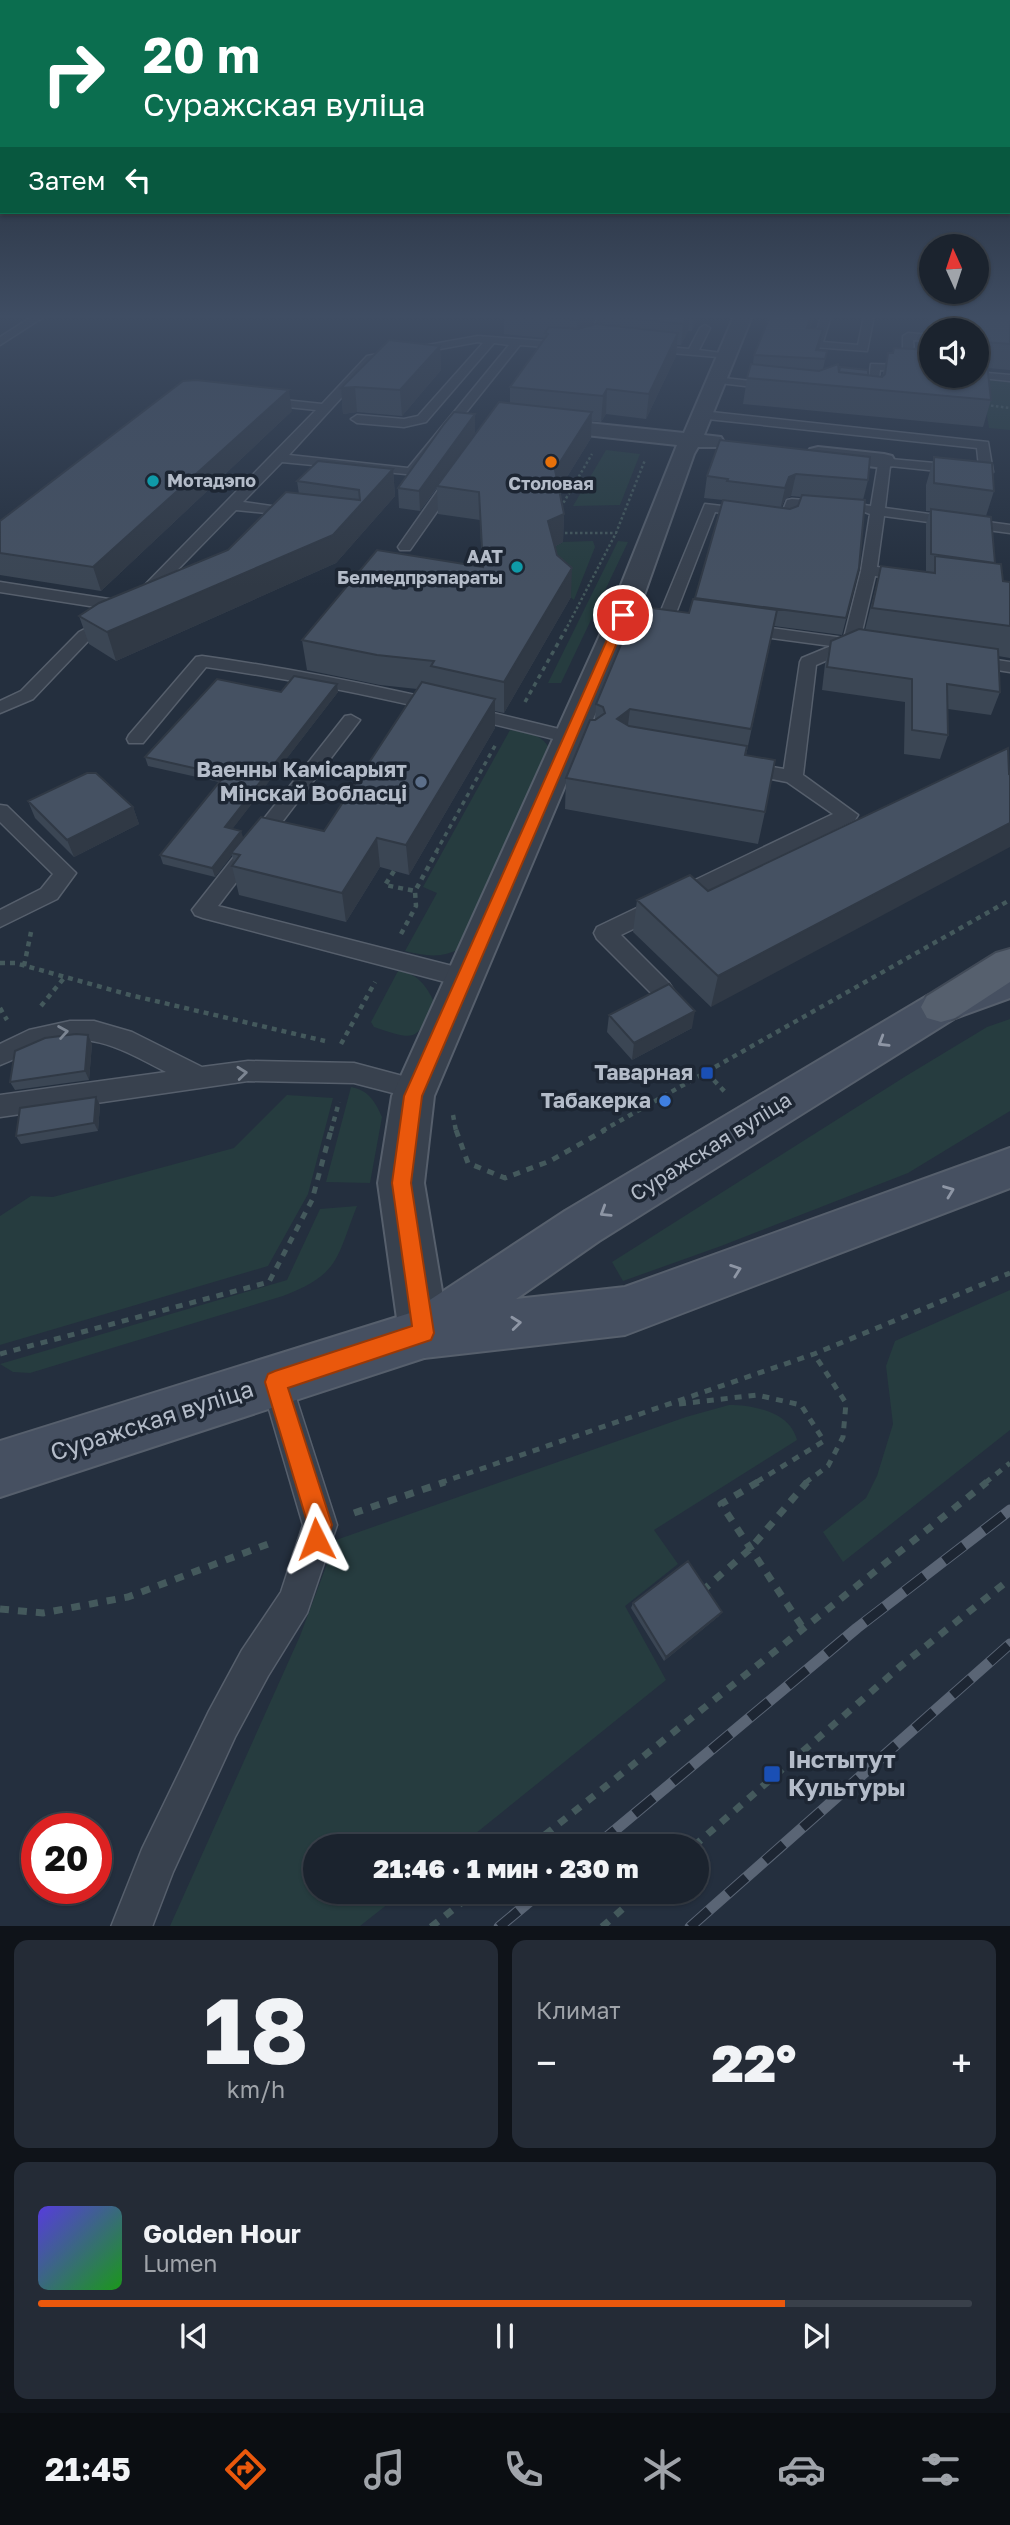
<!DOCTYPE html>
<html lang="ru">
<meta charset="utf-8">
<style>
:root{--surface:#1b232e;--page:#242b36;--text:#f1f3f6;--muted:#a0a4aa;--line:#39404a;--accent:#ea580c}
body{margin:0;font-family:"Golos Text",sans-serif;background:var(--page);color:var(--text);height:100vh;display:flex;flex-direction:column;font-size:26px;white-space:nowrap}
*{box-sizing:border-box;margin:0}
p{font-size:23px;color:var(--muted)}
.icon{flex:none;width:38px;height:38px;fill:none;stroke:currentColor;stroke-width:2;stroke-linecap:round;stroke-linejoin:round}
.map{position:relative;height:1926px;overflow:hidden}
.side{display:flex;flex-direction:column;gap:14px;padding:14px;background:#0f1319;flex:1}
.side>*{flex:none}
.hud{position:absolute;left:0px;top:0px;width:1012px;height:214px;box-shadow:0 2px 5px #0004,0 0 0 2px var(--line);background:#0b6e4f;color:#fff;overflow:hidden}
.needle{width:46px;rotate:357deg}
.tools{position:absolute;left:919px;top:234px;display:grid;gap:14px}
.tools a{display:grid;place-items:center;width:70px;height:70px;border-radius:50%;background:var(--surface);box-shadow:0 2px 5px #0004,0 0 0 2px var(--line);font-size:35px}
.speed{position:absolute;left:21px;top:1813px;display:flex;gap:14px;font-size:35px;font-weight:700;text-align:center}
.speed>*{display:grid;place-content:center;width:91px;height:91px;border-radius:50%;background:var(--surface);box-shadow:0 2px 5px #0004,0 0 0 2px var(--line);line-height:1}
.speed .limit{border:10px solid #d22;background:#fff;color:#111}
.pin{position:absolute;display:grid;place-items:center;width:60px;height:60px;color:#fff;margin:-30px;border:4px solid #fff;border-radius:50%;box-shadow:0 2px 7px #0007}
.me{position:absolute;width:77px;margin:-38px;rotate:357deg;stroke-linejoin:round;filter:drop-shadow(0 0 5px #0008)}
.turn{display:flex;align-items:center;gap:24px;height:147px;padding:0 28px;font-size:32px}
.turn .icon{width:91px;height:91px;stroke-width:2.5}
.turn b{display:block;font-size:49px;line-height:60px}
.then{display:flex;align-items:center;height:66px;padding:0 28px;background:#0003;gap:14px;font-size:26px}
.big{font-size:52px;font-weight:800;line-height:1.1}
.side .card{flex:1;display:flex;flex-direction:column;justify-content:center;gap:10px;min-width:0;padding:0 24px;border-radius:14px;background:var(--page)}
.side .dial{align-items:center;gap:0}
.dial b{font-size:91px;line-height:1}
.song{display:flex;align-items:center;gap:21px}
.cover{width:84px;height:84px;border-radius:10px;background:linear-gradient(135deg,hsl(250 70% 55%),hsl(120 70% 35%))}
.played{height:7px;border-radius:4px;background:linear-gradient(90deg,var(--accent) 80%,var(--line) 80%)}
.keys{display:flex;justify-content:space-around;direction:ltr}
.heat{display:flex;justify-content:space-between;align-items:center;font-size:38px;direction:ltr}
.side .tiles{flex:1;display:grid;gap:14px;grid-template-columns:1fr 1fr}
.card:last-child{grid-column:span 2}
.trip{position:absolute;left:303px;top:1834px;width:406px;height:70px;border-radius:35px;background:var(--surface);box-shadow:0 2px 5px #0004,0 0 0 2px var(--line);font-weight:800;line-height:70px;text-align:center}
.tabs{display:flex;height:112px;justify-content:space-around;align-items:center;background:#0b0e12;color:var(--muted)}
.tabs .icon{width:49px;height:49px}
.tabs .on{color:var(--accent)}
.tabs b{font-size:32px;color:var(--text)}
.map>svg:first-child{display:block}
.green{fill:#263c3f}
.lines{fill:none;stroke-linecap:round;stroke-linejoin:round}
.lane-casing{stroke:#565f6c;stroke-width:3}
.street-casing{stroke:#565f6c;stroke-width:4}
.secondary-casing{stroke:#565f6c;stroke-width:4}
.primary-casing{stroke:#414a57;stroke-width:4}
.path-far4{stroke:#44595c;stroke-width:2.5;stroke-dasharray:2.5 2.5;stroke-linecap:butt}
.path-far3{stroke:#44595c;stroke-width:3.5;stroke-dasharray:4.5 4.5;stroke-linecap:butt}
.path-far2{stroke:#44595c;stroke-width:4.5;stroke-dasharray:5 5;stroke-linecap:butt}
.path-far1{stroke:#44595c;stroke-width:5;stroke-dasharray:7 7;stroke-linecap:butt}
.path{stroke:#44595c;stroke-width:7;stroke-dasharray:9 9;stroke-linecap:butt}
.lane{fill:#38414e;fill-rule:evenodd}
.street{fill:#38414e;fill-rule:evenodd}
.secondary{fill:#465061;fill-rule:evenodd}
.primary{fill:#56606e;fill-rule:evenodd}
.rail-casing{stroke:#5a6575;stroke-width:11}
.rail{stroke:#1d2633;stroke-width:9;stroke-dasharray:25;stroke-linecap:butt}
.wall{fill:#3b4654;fill-rule:evenodd}
.shaded-wall{fill:#303945}
.building{fill:#455162;stroke:#303945;stroke-width:2}
.oneway{stroke:#7c8592}
.oneway2{stroke:#8e96a5}
.route{fill:#ea580c;stroke:#983908;stroke-width:2}
.food-dot{fill:#e8710a;stroke:#1d2633;stroke-width:2.5}
.culture-dot{fill:#0f9aa8;stroke:#1d2633;stroke-width:2.5}
.service-dot{fill:#5c6f8a;stroke:#1d2633;stroke-width:2.5}
.transit-dot{fill:#1a4fb4;stroke:#1d2633;stroke-width:2.5}
.shop-dot{fill:#3f7fe0;stroke:#1d2633;stroke-width:2.5}
.labels{text-anchor:middle;stroke-width:7;stroke-linejoin:round;paint-order:stroke}
.far-poi-label{font-size:18px;font-weight:bold;fill:#b4bcc9;stroke:#1d2633;text-anchor:start}
.poi-label{font-size:21px;font-weight:bold;fill:#b4bcc9;stroke:#1d2633;text-anchor:end}
.street-label{font-size:21px;fill:#b4bcc9;stroke:#1d2633}
.near-street-label{font-size:24px;fill:#b4bcc9;stroke:#1d2633}
.near-poi-label{font-size:24px;font-weight:bold;fill:#b4bcc9;stroke:#1d2633;text-anchor:start}
</style>
<div class="map">
<svg width="1010" height="1927" viewBox="0 0 1010 1927">
<rect width="100%" height="100%" fill="#242f3e"/>
<path class="green" d="M981,378L1010,381V430L989,428Z
M606,450L640,454L620,505L573,506Z
M593,541L595,547L574,600L555,584L548,550L563,542Z
M618,541L628,542L561,683H548Z
M510,730C527,733 541,733 550,749L462,947C444,959 425,956 405,951L437,893L423,887Z
M398,971C416,972 427,986 434,1002C416,1042 417,1041 374,1027L371,1022Z
M1010,1019V1111L908,1173L721,1246L623,1281L612,1262L906,1076L987,1027Z
M351,1087C368,1090 375,1101 382,1117L370,1183L326,1182Z
M287,1095L333,1098L308,1194L268,1266L0,1345V1216L31,1196L53,1197L234,1148Z
M357,1206C336,1259 340,1274 283,1296L30,1373L13,1372L0,1364L287,1280L320,1209Z
M1010,1290V1430L843,1562L823,1532L866,1498L877,1476L893,1424L886,1366L895,1341Z
M729,1405C754,1405 790,1412 797,1440L654,1530L678,1564L625,1606L666,1680L460,1846H315V1892H403L360,1926H170L300,1636L336,1540L686,1417Z"/>
<g class="lines">
<g class="lane-casing">
<path id="lane" d="M33,316H45L0,345V337Z
M598,316H608L599,339L608,343L603,346L588,342Z
M821,316H831L823,342L858,345L864,316H874L867,351L813,347Z
M705,325L710,328L699,350L729,354V358L648,351L643,348L648,345L689,349L700,328Z
M908,333L931,335V341L913,340L915,366L931,368V374L880,370L876,400L858,399V393H867L871,364L903,365V336Z
M478,336L569,343L574,346L569,349L520,345L416,475L282,462L243,502L299,510L304,511V517L236,510L147,601H135L133,598L135,595L316,410L260,404L254,400L256,397L322,404L367,356ZM478,342L483,343L418,416L404,419L357,415L351,419L357,423L404,427L426,422L494,343L509,345L408,468L289,455L375,361Z
M976,372L1010,375V381L972,377L976,376Z
M715,377L778,384L784,387L778,390L711,382V378Z
M702,411L988,442L993,472L986,476L890,466L885,508L1010,525V533L884,516L877,567L908,571L916,576L908,581L875,576L860,640L867,645L865,649H853L816,665L803,775L858,815L855,820L621,935L669,983L673,989L669,995L661,998L653,995L597,939L594,933L597,927L833,814L787,782L736,772L734,768L743,762L784,769L800,662L802,658L831,646L741,634L733,629L741,624L844,638L861,571L870,514L857,509L864,505L871,506L879,458L979,467L977,448L698,418L696,415Z
M455,472L462,476L410,550H400L398,547L400,544L450,473Z
M792,499L830,502L837,506L830,510L797,508L792,521L787,522L715,512L674,618L672,621H660L658,618L705,504L782,513L787,500Z
M0,582L128,602L136,607L128,612L0,592Z
M111,615L117,617L119,620L117,623L91,638L33,699L0,713V701L21,691L79,632Z
M202,656C333,674 463,705 592,737L594,741L585,747C460,715 334,685 206,667L143,743H129L127,739L129,735L196,657Z
M970,656L1010,662V672L964,665L962,661L964,657Z
M351,715L360,720L218,906L464,969L472,972L476,978L472,984L464,987L203,918L195,915L192,910L345,716Z
M0,805L7,806L76,873L57,899L0,927V910L41,889L53,874L0,822Z
M70,1021H94L132,1032L202,1067L248,1061L354,1063L425,1082L429,1089L425,1096L416,1099L354,1083L248,1081L0,1117V1095L166,1072C125,1051 87,1027 41,1047C27,1052 14,1060 0,1065V1044L29,1030Z
M276,1367L287,1371L291,1382L337,1525L307,1613L268,1676L235,1737L173,1872L152,1927H111L142,1849L209,1711L242,1650L281,1592L303,1525L261,1382L265,1371Z"/>
</g>
<g class="street-casing">
<path id="street" d="M734,316H752L704,435L721,437L724,442L721,447H698L694,454L637,615L434,1096L424,1183L449,1333L442,1350L424,1358L406,1350L399,1333L378,1183L392,1096L609,615L677,445L540,430L533,428L530,424L533,420L540,418L684,433Z
M818,447L884,454L892,456L895,461L892,466L884,468L810,459L807,454L810,449Z"/>
</g>
<g class="secondary-casing">
<path id="secondary" d="M1010,968V998L955,1018L599,1241L516,1299L625,1287L1010,1148V1188L625,1335L424,1358L0,1497V1441L410,1313L565,1211L927,996Z"/>
</g>
<g class="primary-casing">
<path id="primary" d="M1010,949V982L955,1018L941,1022L927,1018L921,1007L927,996L996,953Z"/>
</g>
<path class="path-far4" d="M986,405L1010,408
M561,507L592,454
M560,533H616
M565,631L616,533L645,460"/>
<path class="path-far3" d="M525,702L566,629
M436,852L496,744"/>
<path class="path-far2" d="M394,871L385,885L415,891
M401,934L416,906L415,891L437,851
M0,963H15L130,995L325,1041
M24,966L31,932
M41,1006L64,978
M0,1008L7,1020
M341,1044L375,982
M707,1073L726,1093
M453,1115L456,1131
M331,1131L339,1102
M602,1131L1010,900"/>
<path class="path-far1" d="M456,1130L468,1163L505,1178L550,1161L605,1130
M0,1354L269,1282L312,1200L331,1130
M679,1404L757,1395L801,1405L824,1441L755,1483
M440,1483L814,1354L1010,1273
M805,1483L828,1466L843,1437L846,1403L814,1354
M985,1483L1010,1463"/>
<path class="path" d="M758,1482L721,1504L803,1628
M354,1513L445,1482
M702,1591L750,1549L807,1482
M0,1609L43,1613L128,1597L276,1541
M531,1846L987,1482
M694,1846L902,1665L1010,1579
M431,1927L475,1892
M602,1927L642,1892"/>
<use href="#lane" class="lane"/>
<use href="#street" class="street"/>
<use href="#secondary" class="secondary"/>
<use href="#primary" class="primary"/>
<g class="rail-casing">
<path id="rail" d="M596,1846L857,1628L1010,1510
M499,1927L541,1892
M690,1927L1010,1644"/>
</g>
<use href="#rail" class="rail"/>
</g>
<path class="wall" d="M504,316H597L592,325H603L604,316H699L692,331H688L681,345H677L676,356L646,419L606,414L601,422L592,421L591,438L559,490L564,514L563,542L554,547L571,597L504,713L495,711V728L409,875L380,867L346,922L239,895L232,866L234,863L232,855L215,877L163,864L160,855L219,782L148,766L145,757L281,692L337,684L338,692L232,829L243,839L324,831L417,689L380,685L307,670L302,640L482,567L480,520L438,514L437,488L420,511L399,508L398,488L475,433L458,457L510,403V387L545,338L504,334Z
M770,316H813L810,328L823,329L819,350L827,351L823,369L882,377L888,353H892L894,348L931,376L976,331H934L938,316H1010V370L988,368L991,400L983,427L743,404L747,378L753,364L754,355Z
M929,316H937L933,331H931V333L930,332Z
M440,346L441,370L402,416L357,412L343,414L341,388Z
M292,411L101,591L0,575V521Z
M720,440L868,480L863,500L859,568L842,635L774,626L746,755L765,812L758,844L565,809L566,778L595,720L596,704L689,613L695,599L723,500L704,498L707,476ZM791,496L801,497L798,506L790,509L781,508L785,499Z
M934,457L994,491L986,516L995,563L1003,581L1010,582V658L998,656L1000,692L991,715L948,709V735L940,759L904,754L905,702L822,690L825,664L831,641L865,630L881,566L930,572L926,571V524L930,511H926V485Z
M393,469L395,496L336,563L116,661L89,644L79,616L228,550L299,494L297,481Z
M1008,748L711,1007L633,932L637,900L708,891Z
M28,801L133,807L139,824L74,857L35,818Z
M609,1015L692,1028L632,1060L607,1032Z
M92,1044L89,1080L15,1090L10,1082Z
M100,1105L98,1131L21,1144L16,1136Z
M633,1603L719,1616L664,1661L631,1608Z"/>
<path class="shaded-wall" d="M587,316H597L586,338L576,341L577,320Z
M687,316H690L688,331L681,345L683,324Z
M694,316H699L692,331Z
M811,316H813L803,349L807,328Z
M823,329L819,351L816,350Z
M678,333L676,356L646,419L649,394Z
M985,342L977,367V350Z
M440,346L441,370L402,416L400,390Z
M355,387L357,412L343,414L341,388Z
M607,389L606,414L601,422L603,396Z
M289,390L292,411L101,591L93,567Z
M592,412L591,438L554,498L555,470Z
M475,414V433L420,511L419,491Z
M393,469L395,496L336,563L116,661L107,632L333,535Z
M796,474L791,496L785,499L780,510L785,488L789,477Z
M564,514L563,542L548,550V521Z
M572,568L571,597L504,713V682Z
M337,684L338,692L227,836L225,827Z
M495,699V728L409,875L406,845Z
M630,709L626,740L617,719Z
M230,769L222,783L220,774Z
M133,807L139,824L74,857L67,840Z
M1010,823V847L711,1007L718,976Z
M241,831L244,840L231,853L232,855L215,877L212,868Z
M377,838L380,867L346,922L342,893Z
M695,1011L692,1028L632,1060L634,1043Z
M88,1035L92,1044L89,1080L85,1071Z
M96,1097L100,1105L98,1131L94,1123Z
M722,1612L719,1616L664,1661L666,1657Z"/>
<path class="building" d="M538,316H587L577,320Z
M608,316L658,317L687,316L683,324Z
M770,316H811L807,328L823,329L816,350L827,351L825,359L754,355Z
M940,316H1010V344L985,342L977,350L978,353L986,355L991,400L747,378L751,364L819,371L838,364L839,372L882,377L885,374L888,353H893L894,348L931,350V376H976V331H938L937,319Z
M596,324L678,333L649,394L607,389L603,396L510,387L548,334L545,333L549,327L578,329Z
M389,340L440,346L400,390L355,387L341,388Z
M840,367L868,370V375L839,372Z
M196,380L289,390L93,567L0,553V521L183,381Z
M499,402L592,412L555,470L564,514L548,521L557,555L572,568L504,682L431,666L434,661L377,655L302,640L377,550L483,567L479,492L437,486Z
M454,412L475,414L419,491L398,488L444,424Z
M720,440L870,457L868,480L796,474L789,477L785,488L727,481L728,479L707,476Z
M934,457L992,463L994,491L934,483Z
M318,461L393,469L333,535L107,632L79,616L99,603L228,550L286,492L360,500L359,490L297,481Z
M802,495L865,500L859,568L846,618L695,598L723,500L790,509L798,506Z
M931,509L991,517L995,563L931,554Z
M935,556L1001,564L1003,581L1010,582V626L872,608L881,566L935,573Z
M693,599L777,610L751,729L630,709L617,719L629,726L747,746L745,755L775,760L765,812L566,778L590,720H595L605,713L603,707L596,704L637,606L689,613Z
M859,629L998,649L1000,692L947,684L948,735L912,730V679L827,667L831,641Z
M294,676L337,684L225,827L241,831L212,868L160,855L230,769L220,774L145,757L217,679L281,692Z
M422,682L495,699L406,845L377,838L342,893L232,866L240,855L231,853L261,817L324,831Z
M1008,748L1009,773L1010,772V823L718,976L637,900L690,875L708,891Z
M87,773H96L133,807L67,840L28,801Z
M669,984L695,1011L634,1043L609,1015Z
M76,1034L88,1035L85,1071L10,1082L15,1051L45,1038Z
M96,1097L94,1123L16,1136L20,1108Z
M688,1561L722,1612L666,1657L633,1603Z"/>
<defs><path id="oneway-chevron" d="M-2-3.5L2.5 0L-2 3.5" fill="none" stroke-width="1.6" stroke-linecap="round" stroke-linejoin="round" transform="scale(1.75)"/></defs>
<g class="oneway">
<use href="#oneway-chevron" transform="translate(63 1032) rotate(-9)"/>
<use href="#oneway-chevron" transform="translate(242 1073) rotate(-6)"/>
</g>
<g class="oneway2">
<use href="#oneway-chevron" transform="translate(883 1042) rotate(149)"/>
<use href="#oneway-chevron" transform="translate(949 1191) rotate(-21)"/>
<use href="#oneway-chevron" transform="translate(605 1212) rotate(148)"/>
<use href="#oneway-chevron" transform="translate(736 1270) rotate(-20)"/>
<use href="#oneway-chevron" transform="translate(516 1323) rotate(-6)"/>
</g>
<linearGradient id="sky" x2="0" y2="1"><stop stop-color="#141a22"/><stop offset="0.54" stop-color="#3f4d63"/><stop offset="1" stop-color="#3f4d63" stop-opacity="0"/></linearGradient>
<rect width="1010" height="586" fill="url(#sky)"/>
<path class="route" d="M623,612L629,615L422,1096L411,1183L434,1333L431,1340L288,1388L332,1525L325,1548L316,1551L308,1548L304,1539L308,1525L265,1382L268,1374L275,1371L412,1326L392,1183L404,1096L618,615Z"/>
<circle class="food-dot" cx="551" cy="462" r="7"/>
<g class="culture-dot">
<circle cx="153" cy="481" r="7"/>
<circle cx="517" cy="567" r="7"/>
</g>
<circle class="service-dot" cx="421" cy="782" r="7"/>
<g class="transit-dot">
<rect x="700" y="1066" width="14" height="14" rx="3.5"/>
<rect x="763" y="1765" width="18" height="18" rx="3.5"/>
</g>
<circle class="shop-dot" cx="665" cy="1101" r="7"/>
<g class="labels">
<g class="far-poi-label">
<text x="167" y="487">Мотадэпо</text>
<text x="551" y="490" text-anchor="middle">Столовая</text>
<text x="503" y="563" text-anchor="end">ААТ<tspan x="503" dy="21">Белмедпрэпараты</tspan></text>
</g>
<g class="poi-label">
<text x="407" y="777">Ваенны Камісарыят<tspan x="407" dy="24">Мінскай Вобласці</tspan></text>
<text x="693" y="1080">Таварная</text>
<text x="651" y="1108">Табакерка</text>
</g>
<g class="street-label">
<text transform="translate(711 1147) rotate(-32)" y="7">Суражская вуліца</text>
</g>
<g class="near-street-label">
<text transform="translate(152 1421) rotate(-18)" y="8">Суражская вуліца</text>
</g>
<g class="near-poi-label">
<text x="788" y="1768">Інстытут<tspan x="788" dy="28">Культуры</tspan></text>
</g>
</g>
</svg>
<div class="tools">
<a><svg class="needle" viewBox="-14 -14 28 28"><path d="M0-13l5 13h-10z" fill="#e53935"/><path d="M0 13l5-13h-10z" fill="#a0a4aa"/></svg></a>
<a><svg class="icon" aria-label="sound" viewBox="0 0 24 24"><path d="M4 9h4l5-4v14l-5-4H4zM17 9q2 3 0 6"/></svg></a>
</div>
<div class="speed"><div class="limit">20</div></div>
<div class="pin" style="left:623px;top:615px;background:#d93025"><svg class="icon" aria-label="arrive" viewBox="0 0 24 24"><path d="M6 21V4h12l-3 4 3 4H6"/></svg></div>
<svg class="me" style="left:316px;top:1539px" viewBox="-20 -20 40 40"><path d="M0-17L14 15 0 8-14 15z" fill="#ea580c" stroke="#fff" stroke-width="4"/></svg>
<div class="trip">21:46 · 1 мин · 230 m</div>
<div class="hud">
<div class="turn"><svg class="icon" aria-label="right" viewBox="0 0 24 24"><path d="M7 20v-9h11M14 6l5 5-5 5"/></svg><div><b>20 m</b>Суражская вуліца</div></div>
<div class="then">Затем<svg class="icon" aria-label="left" viewBox="0 0 24 24"><path d="M17 20v-9H6M10 6l-5 5 5 5"/></svg></div>
</div>
</div>
<section class="side">
<div class="tiles">
<div class="card dial"><b>18</b><p>km/h</p></div>
<div class="card"><p>Климат</p>
<div class="heat"><a>−</a><b class="big">22°</b><a>+</a></div>
</div>
<div class="card">
<div class="song"><i class="cover"></i><div><b>Golden Hour</b><p>Lumen</p></div></div>
<div class="played"></div>
<div class="keys"><svg class="icon" aria-label="previous" viewBox="0 0 24 24"><path d="M18 5L8 12l10 7zM5 5v14"/></svg><svg class="icon" aria-label="pause" viewBox="0 0 24 24"><path d="M8 5v14M16 5v14"/></svg><svg class="icon" aria-label="next" viewBox="0 0 24 24"><path d="M6 5l10 7-10 7zM19 5v14"/></svg></div>
</div>
</div>
</section>
<nav class="tabs">
<b>21:45</b>
<svg class="icon on" aria-label="directions" viewBox="0 0 24 24"><path d="M12 3l9 9-9 9-9-9zM9 14v-3h6M13 9l2 2-2 2"/></svg>
<svg class="icon" aria-label="music" viewBox="0 0 24 24"><path d="M9 18V5l10-2v13"/><circle cx="6" cy="18" r="3"/><circle cx="16" cy="16" r="3"/></svg>
<svg class="icon" aria-label="phone" viewBox="0 0 24 24"><path d="M5 4h4l2 5-3 2q2 4 5 5l2-3 5 2v4C11 20 4 13 5 4z"/></svg>
<svg class="icon" aria-label="climate" viewBox="0 0 24 24"><path d="M12 3v18M4 7l16 10M4 17L20 7"/></svg>
<svg class="icon" aria-label="car" viewBox="0 0 24 24"><path d="M5 17H2v-5l4-1 3-4h7l3 4 3 1v5h-3M9 17h6M6 11h13"/><circle cx="7" cy="17" r="2"/><circle cx="17" cy="17" r="2"/></svg>
<svg class="icon" aria-label="filters" viewBox="0 0 24 24"><path d="M4 7h16M4 17h16"/><circle cx="9" cy="7" r="2"/><circle cx="15" cy="17" r="2"/></svg>
</nav>
